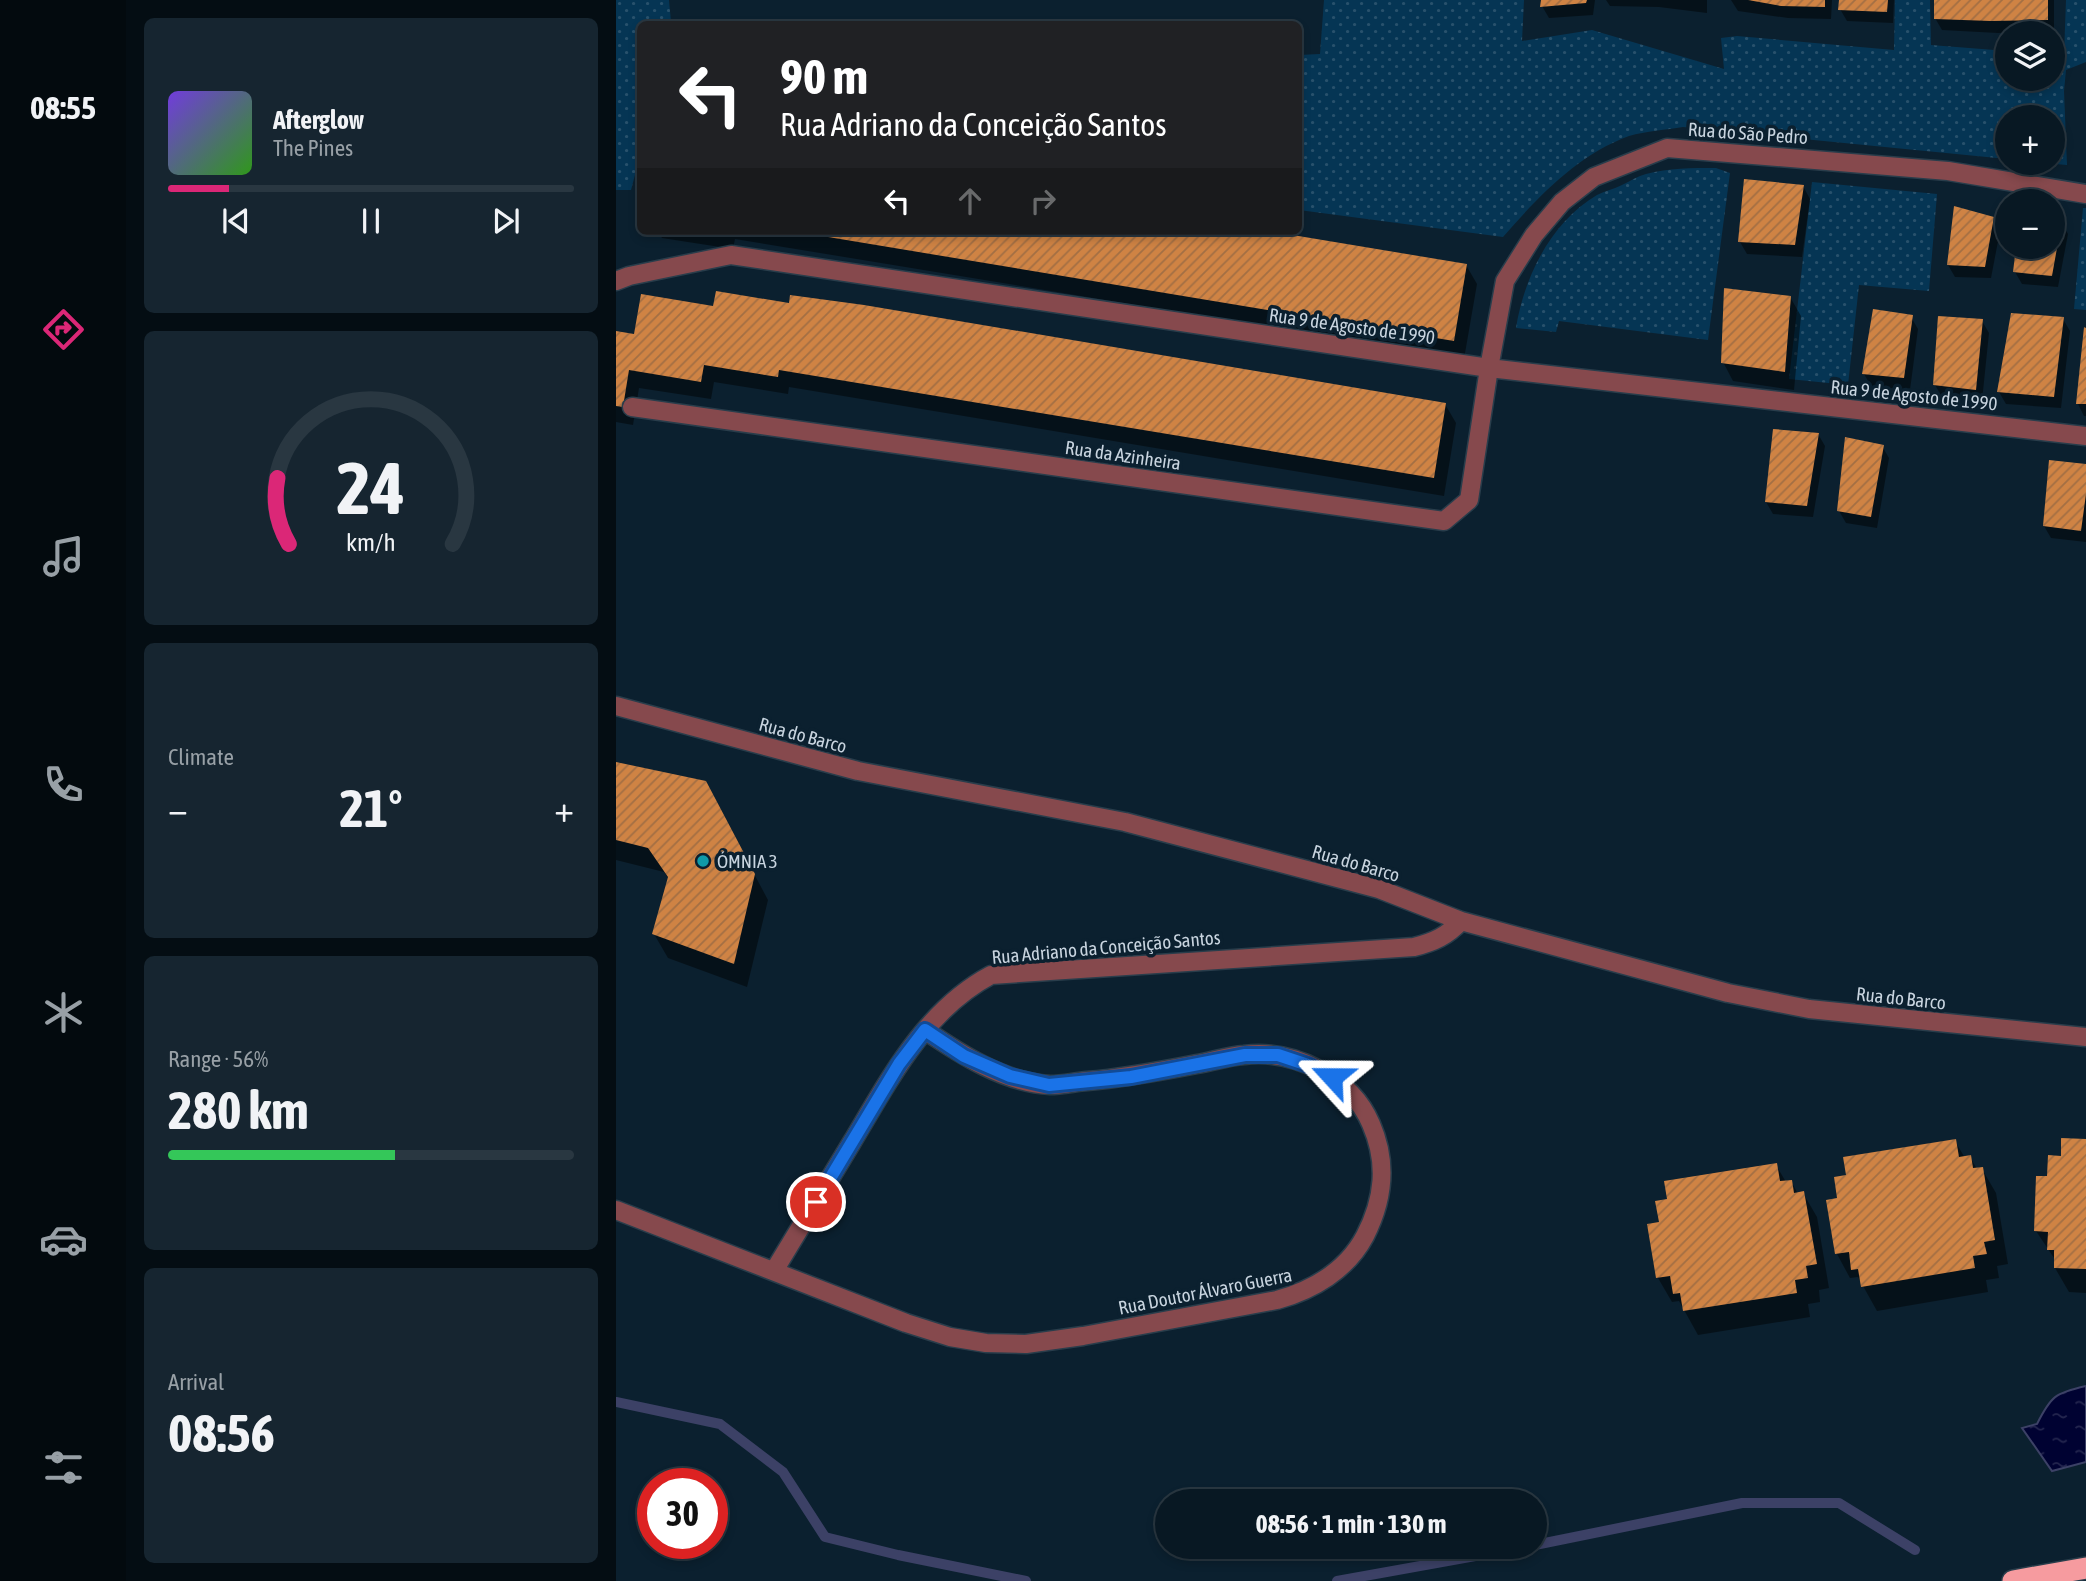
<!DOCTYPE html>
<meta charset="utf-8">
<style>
:root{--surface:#081823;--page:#162530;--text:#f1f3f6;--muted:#98a0a6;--line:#293741;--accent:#db2777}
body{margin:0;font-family:"Asap Condensed",sans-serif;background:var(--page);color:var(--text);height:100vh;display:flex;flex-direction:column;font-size:26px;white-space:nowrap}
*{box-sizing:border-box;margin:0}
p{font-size:23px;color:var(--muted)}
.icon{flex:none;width:38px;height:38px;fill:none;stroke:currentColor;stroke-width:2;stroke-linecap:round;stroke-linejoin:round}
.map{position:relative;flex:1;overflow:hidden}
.details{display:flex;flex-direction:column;gap:18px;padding:18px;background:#040d13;width:490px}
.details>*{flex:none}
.guide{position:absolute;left:21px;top:21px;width:665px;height:214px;border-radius:10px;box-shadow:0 4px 10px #0003,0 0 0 2px var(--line);background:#202124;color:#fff;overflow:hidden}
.buttons{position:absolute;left:1379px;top:21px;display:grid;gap:14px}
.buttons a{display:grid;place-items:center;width:70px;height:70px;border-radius:50%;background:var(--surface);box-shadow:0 4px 10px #0003,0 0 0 2px var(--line);font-size:35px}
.speed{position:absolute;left:21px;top:1468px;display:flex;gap:14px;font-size:35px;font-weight:700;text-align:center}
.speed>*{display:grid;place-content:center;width:91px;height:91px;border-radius:50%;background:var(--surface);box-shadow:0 4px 10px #0003,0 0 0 2px var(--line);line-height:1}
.speed .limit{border:10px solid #d22;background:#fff;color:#111}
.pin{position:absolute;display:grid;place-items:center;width:60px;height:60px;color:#fff;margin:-30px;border:4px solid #fff;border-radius:50%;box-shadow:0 2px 7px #0007}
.me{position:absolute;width:77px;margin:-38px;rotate:294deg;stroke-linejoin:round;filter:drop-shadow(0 0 5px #0008)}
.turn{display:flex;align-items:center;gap:24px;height:147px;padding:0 28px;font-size:32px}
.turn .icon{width:91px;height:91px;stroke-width:2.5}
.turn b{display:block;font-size:49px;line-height:60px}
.lanes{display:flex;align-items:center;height:66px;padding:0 28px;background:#0003;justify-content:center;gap:35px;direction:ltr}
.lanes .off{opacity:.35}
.big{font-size:52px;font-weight:700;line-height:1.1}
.details .widget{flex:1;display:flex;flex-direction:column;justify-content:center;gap:10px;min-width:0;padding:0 24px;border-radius:10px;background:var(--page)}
.details .dial{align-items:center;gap:0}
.dial svg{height:182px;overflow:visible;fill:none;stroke:var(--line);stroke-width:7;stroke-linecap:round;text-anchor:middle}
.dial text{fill:var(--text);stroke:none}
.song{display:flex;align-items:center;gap:21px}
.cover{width:84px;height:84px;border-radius:10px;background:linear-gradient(135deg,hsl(260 70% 55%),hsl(110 70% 35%))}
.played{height:7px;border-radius:4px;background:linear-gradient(90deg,var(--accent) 15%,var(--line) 15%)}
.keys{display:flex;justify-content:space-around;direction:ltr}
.heat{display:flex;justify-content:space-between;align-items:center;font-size:38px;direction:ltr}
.charge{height:10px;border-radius:5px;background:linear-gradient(90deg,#34c759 56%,var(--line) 0)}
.trip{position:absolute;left:539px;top:1489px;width:392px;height:70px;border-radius:35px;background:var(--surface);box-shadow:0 4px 10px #0003,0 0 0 2px var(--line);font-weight:700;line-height:70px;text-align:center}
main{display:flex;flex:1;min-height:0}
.tab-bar{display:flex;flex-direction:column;width:126px;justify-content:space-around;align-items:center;background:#030a0e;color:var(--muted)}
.tab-bar .icon{width:49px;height:49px}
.tab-bar .selected{color:var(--accent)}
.tab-bar b{font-size:32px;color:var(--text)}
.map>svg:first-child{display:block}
.grass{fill:url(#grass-dots)}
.water{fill:url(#water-ripples);stroke:#3c4166;stroke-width:2}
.shadow{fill:#0007}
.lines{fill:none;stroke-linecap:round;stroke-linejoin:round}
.stream{stroke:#3c4166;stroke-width:10}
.building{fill:url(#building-hatch)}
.street-casing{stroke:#293d4b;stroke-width:21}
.highway-casing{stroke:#293d4b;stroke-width:24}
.street{stroke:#86494d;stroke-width:18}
.highway{stroke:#f69b9f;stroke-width:21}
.route-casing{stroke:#114b97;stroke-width:18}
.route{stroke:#1a73e8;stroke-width:12}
.culture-dot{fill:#0f9aa8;stroke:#0b202f;stroke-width:2.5}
.labels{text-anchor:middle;stroke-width:7;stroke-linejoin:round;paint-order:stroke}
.street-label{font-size:19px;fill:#c8d4df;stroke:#0b202f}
.poi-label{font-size:19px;fill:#c8d4df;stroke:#0b202f;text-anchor:start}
</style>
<main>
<nav class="tab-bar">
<b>08:55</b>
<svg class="icon selected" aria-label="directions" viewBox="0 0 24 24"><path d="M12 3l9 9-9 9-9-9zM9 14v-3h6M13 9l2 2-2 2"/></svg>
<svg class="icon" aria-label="music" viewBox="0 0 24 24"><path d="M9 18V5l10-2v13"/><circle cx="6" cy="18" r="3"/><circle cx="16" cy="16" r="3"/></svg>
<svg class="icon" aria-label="phone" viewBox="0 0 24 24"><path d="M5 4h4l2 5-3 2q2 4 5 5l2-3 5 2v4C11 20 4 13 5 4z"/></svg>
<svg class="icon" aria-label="climate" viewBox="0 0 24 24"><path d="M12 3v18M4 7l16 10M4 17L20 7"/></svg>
<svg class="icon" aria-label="car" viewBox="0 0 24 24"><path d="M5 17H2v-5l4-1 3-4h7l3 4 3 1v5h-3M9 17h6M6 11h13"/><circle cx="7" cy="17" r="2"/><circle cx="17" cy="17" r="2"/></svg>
<svg class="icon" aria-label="filters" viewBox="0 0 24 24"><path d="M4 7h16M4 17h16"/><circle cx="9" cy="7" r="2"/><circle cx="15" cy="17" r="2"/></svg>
</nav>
<section class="details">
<div class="widget">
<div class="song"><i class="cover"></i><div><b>Afterglow</b><p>The Pines</p></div></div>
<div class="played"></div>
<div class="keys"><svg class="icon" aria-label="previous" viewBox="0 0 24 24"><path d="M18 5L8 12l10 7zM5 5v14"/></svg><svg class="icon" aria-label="pause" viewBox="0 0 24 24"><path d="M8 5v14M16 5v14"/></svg><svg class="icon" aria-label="next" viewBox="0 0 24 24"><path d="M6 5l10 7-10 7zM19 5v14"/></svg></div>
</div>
<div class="widget dial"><svg viewBox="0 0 100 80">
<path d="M14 69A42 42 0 1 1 86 69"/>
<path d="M14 69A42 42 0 0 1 9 40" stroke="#db2777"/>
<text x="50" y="56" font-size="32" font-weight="700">24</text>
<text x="50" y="72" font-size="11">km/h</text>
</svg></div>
<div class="widget"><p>Climate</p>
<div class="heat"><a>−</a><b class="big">21°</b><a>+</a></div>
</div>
<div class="widget"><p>Range · 56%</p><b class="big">280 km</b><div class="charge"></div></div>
<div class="widget"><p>Arrival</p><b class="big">08:56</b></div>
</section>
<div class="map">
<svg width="1470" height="1581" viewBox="0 0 1470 1581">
<defs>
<pattern id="grass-dots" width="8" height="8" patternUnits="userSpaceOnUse" patternTransform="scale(1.75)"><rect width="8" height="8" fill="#053554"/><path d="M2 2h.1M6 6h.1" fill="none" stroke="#28516c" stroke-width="1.8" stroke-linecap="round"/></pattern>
<pattern id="water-ripples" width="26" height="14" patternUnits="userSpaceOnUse" patternTransform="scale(1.75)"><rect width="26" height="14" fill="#000232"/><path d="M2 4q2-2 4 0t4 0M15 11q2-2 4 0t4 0" fill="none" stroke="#24264f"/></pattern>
<pattern id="building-hatch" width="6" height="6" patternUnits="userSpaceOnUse" patternTransform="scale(1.75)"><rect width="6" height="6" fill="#cf8344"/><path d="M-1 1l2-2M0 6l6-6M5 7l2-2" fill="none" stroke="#a36f44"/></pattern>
</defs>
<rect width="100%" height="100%" fill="#0b202f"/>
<path class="grass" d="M0,0H53L55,22L152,24H24V156L15,190H0Z
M708,0H908L906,41L976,30L1108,69L1105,38L1121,36L1278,50L1279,0H1314L1315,45L1391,51V79H1437V55H1448L1450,0H1470V62L1450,70L1448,91L1451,165L1428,163H1437V117H1391V159L1067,127C1050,130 1030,131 1013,136C961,155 922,197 887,237L683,210V55L704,54Z
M1100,168L1114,173L1092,340L943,321L940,332L900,328C908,277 935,222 981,195C989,191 998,189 1006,185C1014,181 1022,176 1030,174C1053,168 1076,168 1100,168Z
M1196,182L1321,194L1313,291L1243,285L1232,385L1173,379Z
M1467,208H1470V310L1458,309Z"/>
<path class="water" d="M1470,1386V1462L1436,1471L1406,1428L1421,1424C1435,1396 1439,1393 1470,1386Z"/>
<path class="shadow" d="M926,0H979L977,15L933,18L926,6Z
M990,0H1091V13L1043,7L994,6Z
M1115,0H1216L1215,19L1172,18L1122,11Z
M1225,0H1278L1277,23L1231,21L1224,9Z
M1320,0H1438V31L1382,33L1326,30L1319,18Z
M1187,186L1194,199L1186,257L1131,254L1124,242Z
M1377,219L1384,231L1375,278L1339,277L1332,265Z
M1437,220L1445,222L1452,234L1442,287L1406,284L1399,272L1402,247H1437Z
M42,231H641L850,265L861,284L848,359L119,239L117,249L46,238Z
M1174,297L1185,316L1178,390L1117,381L1107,362Z
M99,308L829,404L840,423L828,496L173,387L172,394L98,382L95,399L23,388L17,425L0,422V333L20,336Z
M1295,317L1302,329L1294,390L1255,386L1248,374Z
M1447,319L1454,331L1445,408L1390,404L1383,392Z
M1366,321L1373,333L1366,401L1326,397L1319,385Z
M1470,331V416H1468L1462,404Z
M1202,434L1209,446L1197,517L1157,514L1150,502Z
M1266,446L1273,458L1261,528L1230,523L1223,511Z
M1470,466V542L1435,538L1428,526Z
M0,763L103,808L152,900L131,987L52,958L38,934L53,879L48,872L0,860Z
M1470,1140V1293L1453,1292L1439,1268L1440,1261L1420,1231L1433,1178L1446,1158Z
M1339,1141L1349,1158L1354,1157L1361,1169H1366L1380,1193L1392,1264L1381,1266L1383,1278L1370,1280L1372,1292L1261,1311L1242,1277L1234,1278L1221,1254L1212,1201L1223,1199Z
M1160,1165L1170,1182L1175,1181L1182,1194L1187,1193L1201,1217L1213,1288L1203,1290L1204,1302L1192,1304L1194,1317L1082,1335L1063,1301L1056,1302L1042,1278L1033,1225L1045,1223Z"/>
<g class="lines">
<path class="stream" d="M0,1402L104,1424L167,1472L209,1537L282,1555L410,1581
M919,1545L1126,1503H1223L1299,1550
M721,1581L910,1547"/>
</g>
<path class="building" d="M925,0H971L970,3L924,7Z
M1132,0H1209V7L1165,6Z
M1223,0H1272L1271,12L1222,10Z
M1318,0H1432V20L1375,21L1318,19Z
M1128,179L1188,185L1179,245L1122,242Z
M1338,206L1378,217L1369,267L1331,265Z
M1437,218L1446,220L1436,276L1397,272L1400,247H1437Z
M176,231H652L851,264L838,341Z
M1108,288L1175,296L1169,372L1105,363Z
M100,291L173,303L174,295L248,305L830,403L818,478L163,370L162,377L88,365L85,382L13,370L7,407L0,406V331L18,334L25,294L97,306Z
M1257,309L1297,315L1288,378L1246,374Z
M1395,313L1448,317L1438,397L1381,392Z
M1322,316L1367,319L1360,390L1317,385Z
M1468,327L1470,328V404H1460Z
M1157,429L1203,433L1191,506L1149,502Z
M1229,437L1268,445L1255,517L1221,511Z
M1433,460L1470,464V494L1465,531L1427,526Z
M0,762L90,781L139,874L118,964L36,934L52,877L32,848L0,840Z
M1445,1138L1470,1139V1269L1438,1268V1250H1431L1432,1232L1418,1231L1420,1176H1431L1432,1155L1445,1156Z
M1340,1139L1343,1157L1355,1155L1357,1168L1367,1167L1379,1240L1368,1242L1371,1254L1357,1256L1359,1268L1245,1287L1242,1269L1235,1270L1233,1252L1219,1254L1210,1200L1221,1198L1218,1177L1230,1175L1227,1157Z
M1161,1163L1164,1181L1176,1180L1178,1193L1188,1191L1201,1264L1190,1266L1192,1278L1179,1280L1181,1293L1067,1311L1064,1293L1057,1294L1054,1276L1040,1278L1031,1224L1043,1222L1039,1201L1051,1199L1048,1181Z"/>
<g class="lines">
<g class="street-casing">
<path id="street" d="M0,281L13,276L115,255L873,368L1470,436
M16,407L828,521L853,500L873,368L889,281L918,235L946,202L978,177L1051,148L1332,171L1470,194
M0,706L242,771L509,822L763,889L845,921L1112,993L1193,1009L1470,1037
M0,1210L290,1323L334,1337L370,1343L410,1344L467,1336L661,1300C697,1290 731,1270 749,1236C768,1199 772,1163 755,1124C735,1077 678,1049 628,1055C613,1056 597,1061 581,1064C545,1071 508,1078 471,1081C459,1082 446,1085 434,1085C389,1083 344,1054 309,1030
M158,1271C184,1228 210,1185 236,1142C273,1080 309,1010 375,975L798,947C818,942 831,936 845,921"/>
</g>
<g class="highway-casing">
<path id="highway" d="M1397,1581L1470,1568"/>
</g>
<use href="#street" class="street"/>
<use href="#highway" class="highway"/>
</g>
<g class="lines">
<g class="route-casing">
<path id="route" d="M200,1202L283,1064L309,1030L348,1056L394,1076L433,1085L515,1077L629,1055H662L692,1065L716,1077"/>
</g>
<use href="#route" class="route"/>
</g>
<circle class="culture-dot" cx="87" cy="861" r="7"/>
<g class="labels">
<g class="street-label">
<text transform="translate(1132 133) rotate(4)" y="7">Rua do São Pedro</text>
<text transform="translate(736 326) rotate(8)" y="7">Rua 9 de Agosto de 1990</text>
<text transform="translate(1298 395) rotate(6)" y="7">Rua 9 de Agosto de 1990</text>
<text transform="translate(507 455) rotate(8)" y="7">Rua da Azinheira</text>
<text transform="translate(187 735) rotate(15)" y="7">Rua do Barco</text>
<text transform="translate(740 863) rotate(16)" y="7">Rua do Barco</text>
<text transform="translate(490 947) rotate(-5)" y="7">Rua Adriano da Conceição Santos</text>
<text transform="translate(1285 998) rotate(6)" y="7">Rua do Barco</text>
<text transform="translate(589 1291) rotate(-11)" y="7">Rua Doutor Álvaro Guerra</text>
</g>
<g class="poi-label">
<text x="101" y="868">ÓMNIA 3</text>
</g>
</g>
</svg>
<div class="buttons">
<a><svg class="icon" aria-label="layers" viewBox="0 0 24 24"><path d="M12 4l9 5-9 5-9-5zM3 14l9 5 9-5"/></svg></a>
<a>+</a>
<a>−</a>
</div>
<div class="speed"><div class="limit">30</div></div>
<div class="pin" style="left:200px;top:1202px;background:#d93025"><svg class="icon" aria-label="arrive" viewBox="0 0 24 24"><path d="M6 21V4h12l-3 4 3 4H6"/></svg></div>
<svg class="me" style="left:716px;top:1077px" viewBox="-20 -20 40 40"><path d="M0-17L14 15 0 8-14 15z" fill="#1a73e8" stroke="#fff" stroke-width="4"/></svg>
<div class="trip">08:56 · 1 min · 130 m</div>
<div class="guide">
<div class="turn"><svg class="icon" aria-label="left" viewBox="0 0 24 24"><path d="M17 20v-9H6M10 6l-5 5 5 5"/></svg><div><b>90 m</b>Rua Adriano da Conceição Santos</div></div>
<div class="lanes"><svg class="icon" aria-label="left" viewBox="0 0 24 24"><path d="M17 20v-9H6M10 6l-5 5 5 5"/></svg><svg class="icon off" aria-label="ahead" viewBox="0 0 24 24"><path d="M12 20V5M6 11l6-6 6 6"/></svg><svg class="icon off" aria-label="right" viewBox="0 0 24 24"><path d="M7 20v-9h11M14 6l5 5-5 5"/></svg></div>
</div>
</div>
</main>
